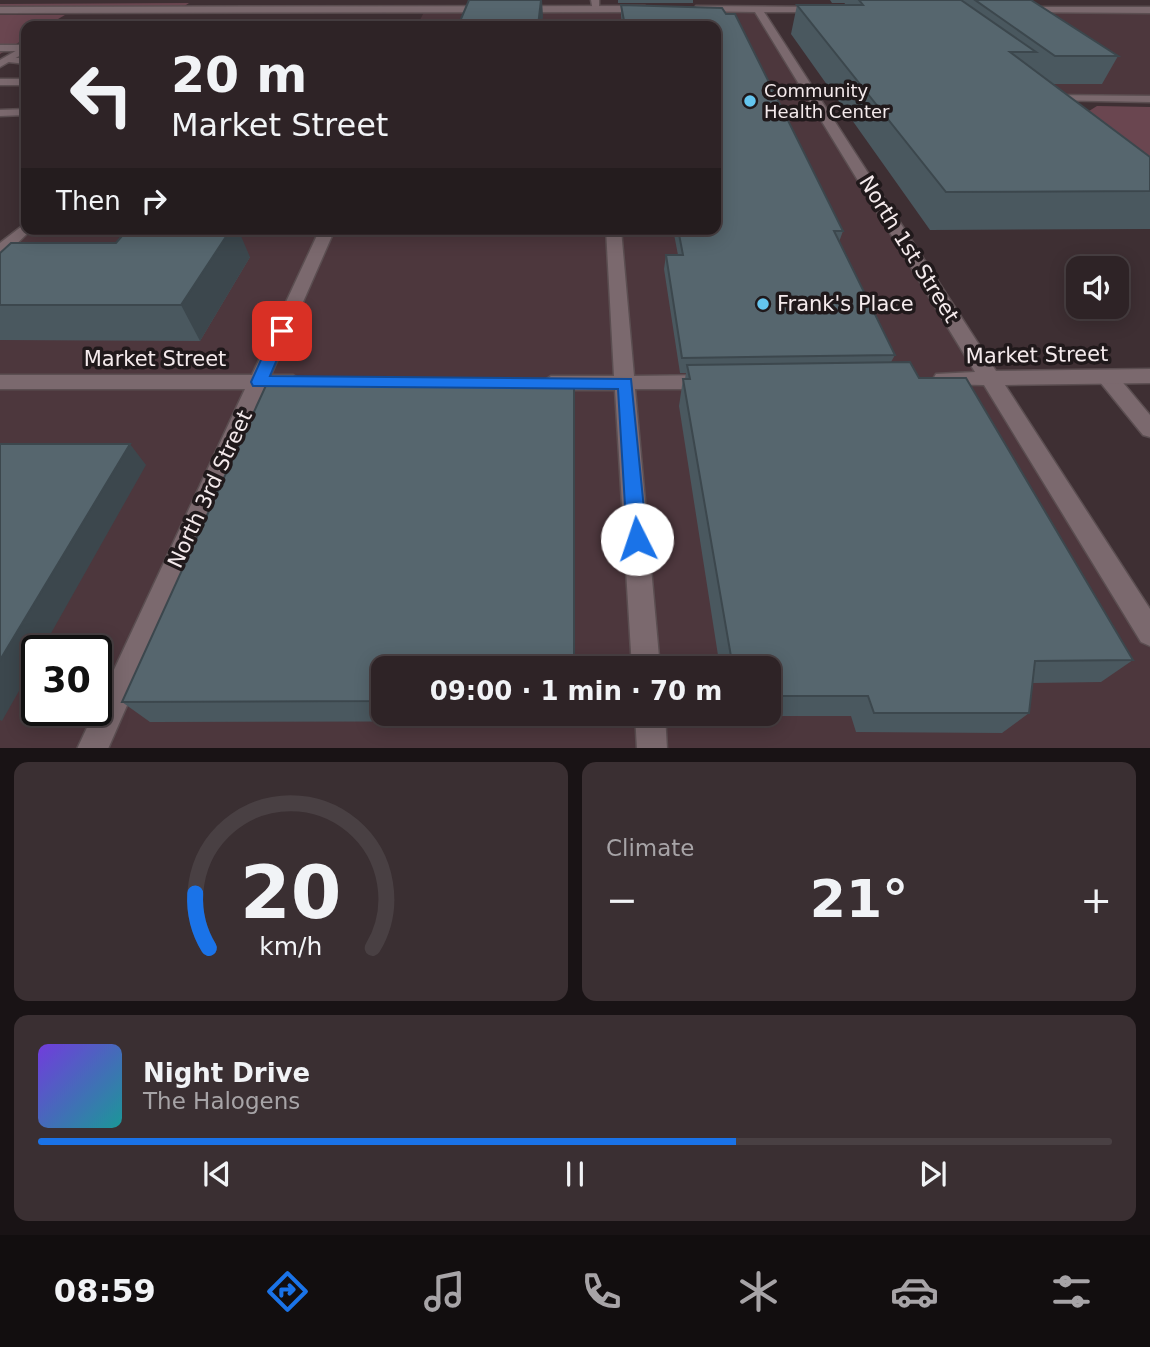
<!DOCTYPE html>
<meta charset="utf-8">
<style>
:root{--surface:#2e2326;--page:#3a2f32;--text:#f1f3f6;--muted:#a7a4a7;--line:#494043;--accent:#1a73e8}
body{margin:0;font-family:"DejaVu Sans",sans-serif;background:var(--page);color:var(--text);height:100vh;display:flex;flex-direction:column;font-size:26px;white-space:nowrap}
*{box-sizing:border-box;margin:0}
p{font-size:23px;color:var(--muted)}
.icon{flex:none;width:38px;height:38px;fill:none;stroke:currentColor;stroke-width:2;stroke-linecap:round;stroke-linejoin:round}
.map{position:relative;height:748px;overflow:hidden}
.panel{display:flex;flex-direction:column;gap:14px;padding:14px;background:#191315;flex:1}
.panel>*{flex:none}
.top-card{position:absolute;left:21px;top:21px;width:700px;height:214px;border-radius:14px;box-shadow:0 4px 18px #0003,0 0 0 2px var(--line);background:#2e2326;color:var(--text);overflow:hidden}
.tools{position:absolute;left:1066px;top:256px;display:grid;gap:14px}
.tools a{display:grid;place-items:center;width:63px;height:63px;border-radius:14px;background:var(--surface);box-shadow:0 4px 18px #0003,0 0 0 2px var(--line);font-size:35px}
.speed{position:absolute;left:21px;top:635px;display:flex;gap:14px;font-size:35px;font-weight:700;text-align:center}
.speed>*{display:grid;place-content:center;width:91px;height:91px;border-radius:50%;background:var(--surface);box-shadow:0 4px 18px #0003,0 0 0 2px var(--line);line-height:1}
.speed .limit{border:4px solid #111;border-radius:10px;background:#fff;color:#111}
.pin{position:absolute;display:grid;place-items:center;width:60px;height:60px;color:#fff;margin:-30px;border-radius:14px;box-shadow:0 4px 10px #0006}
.me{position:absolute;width:77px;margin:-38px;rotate:356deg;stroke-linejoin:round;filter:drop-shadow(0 0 5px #0008)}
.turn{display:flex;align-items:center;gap:24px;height:147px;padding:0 35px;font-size:32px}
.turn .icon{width:91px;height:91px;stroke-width:2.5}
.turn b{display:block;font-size:49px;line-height:60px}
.then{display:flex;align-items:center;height:66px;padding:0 35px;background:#0003;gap:14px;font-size:26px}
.big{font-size:52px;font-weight:600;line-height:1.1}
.panel .widget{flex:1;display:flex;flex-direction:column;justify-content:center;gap:10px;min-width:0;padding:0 24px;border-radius:14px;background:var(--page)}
.panel .dial{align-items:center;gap:0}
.dial svg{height:182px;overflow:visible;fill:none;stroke:var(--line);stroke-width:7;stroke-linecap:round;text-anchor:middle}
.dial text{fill:var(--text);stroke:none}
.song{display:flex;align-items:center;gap:21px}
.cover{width:84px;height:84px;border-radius:10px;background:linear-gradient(135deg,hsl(260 70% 55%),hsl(180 70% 35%))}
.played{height:7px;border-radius:4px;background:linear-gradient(90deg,var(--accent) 65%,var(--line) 65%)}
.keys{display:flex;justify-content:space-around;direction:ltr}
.heat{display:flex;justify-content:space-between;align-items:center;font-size:38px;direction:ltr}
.panel .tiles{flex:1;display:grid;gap:14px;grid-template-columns:1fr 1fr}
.widget:last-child{grid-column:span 2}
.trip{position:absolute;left:371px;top:656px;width:410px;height:70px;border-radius:14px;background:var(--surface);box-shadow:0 4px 18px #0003,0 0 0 2px var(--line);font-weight:600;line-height:70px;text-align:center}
.menu{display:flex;height:112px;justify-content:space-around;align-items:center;background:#120e0f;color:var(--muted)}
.menu .icon{width:49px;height:49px}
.menu .active{color:var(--accent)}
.menu b{font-size:32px;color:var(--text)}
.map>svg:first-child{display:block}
.built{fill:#4d373d;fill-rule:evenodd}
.green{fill:#6a4650}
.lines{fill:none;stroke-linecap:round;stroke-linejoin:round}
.service-casing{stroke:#5b4e51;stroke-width:3}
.minor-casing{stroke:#5b4e51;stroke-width:3}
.service{fill:#7b696e;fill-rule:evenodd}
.minor{fill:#7b696e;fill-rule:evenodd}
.wall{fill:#4a585f}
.shaded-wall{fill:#3c474d}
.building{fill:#56666e;stroke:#3c474d;stroke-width:2}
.route{fill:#1a73e8;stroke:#114b97;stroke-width:2}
.poi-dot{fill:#64c5ee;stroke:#20191b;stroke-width:2.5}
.labels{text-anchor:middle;stroke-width:7;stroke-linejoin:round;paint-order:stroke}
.far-poi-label{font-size:18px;fill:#f4eaec;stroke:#20191b;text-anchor:start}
.street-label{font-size:21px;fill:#f4eaec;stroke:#20191b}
.poi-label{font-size:21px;fill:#f4eaec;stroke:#20191b;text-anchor:start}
</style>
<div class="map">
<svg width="1150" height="749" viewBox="0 0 1150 749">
<rect width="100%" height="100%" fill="#3e2f33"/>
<path class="built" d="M1007,7L1150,8V98L1059,97Z
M755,8L1150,624V748H0V255L27,229H716V26H417L425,10ZM37,651H96V710H37ZM383,668H768V714H383Z"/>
<path class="green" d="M189,3L180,9H0V4Z
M0,15H65L46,26H26V38L0,54Z
M1097,106L1150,107V159L1089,111Z"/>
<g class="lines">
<g class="service-casing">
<path id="service" d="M591,0H599V11H593Z
M0,45H26V51H0Z
M26,58V64L0,61L5,58Z
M0,79H26V85H0Z
M26,109V115L0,116V110Z
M1107,370L1114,372L1150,415V437L1143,435L1100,382L1097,377Z"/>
</g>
<g class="minor-casing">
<path id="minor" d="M696,6L823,7L820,12H764L996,371L1150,369V383L1005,385L1150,609V646L1141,642L984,385L936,384L933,379L936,374L975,372L755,12L693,11Z
M0,7L645,6L649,9L645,12L0,13Z
M1022,7H1150V13L1019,12Z
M26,45V52L0,67V60Z
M1050,95L1150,96V102L1046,100V96Z
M26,223V229L31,230L6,254L0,256V243Z
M320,229H335L271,375H293L303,382L293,389H265L108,749H77L245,389H0V375H252Z
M606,229H621L634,376L709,375L719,382L709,389H635L660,668H632L615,390H551L541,383L551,376H614Z
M635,714H665L667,749H637Z"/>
</g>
<use href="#service" class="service"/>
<use href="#minor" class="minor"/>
</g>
<path class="wall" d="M618,0H693V3H618Z
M830,0H1031L1118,56L1102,84H1053L1150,157V229L930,230L791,34L797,5H844L845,3H832Z
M621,5L722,8L726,14H735L843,231L839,242L895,355L891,362H910L919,378H966L1133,660L1101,682L1033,683L1029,713L1002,733L856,732L851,716H728V714H768V668H720L679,406L683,379H685L686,373H680L664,269L666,255H678L673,229H716V26H622L621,16Z
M0,253L250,257L200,341L0,340Z
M383,668V714H574V721L150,722L122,702Z"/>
<path class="shaded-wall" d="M541,0H542L543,16L542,26H538Z
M231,229H238L250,257L200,341L181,305Z
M130,444L146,465L41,651H37V659L2,721L0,720V660Z"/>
<path class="building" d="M469,0H541L538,26H458Z
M859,0H961L1036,52H1010L1150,157V191L946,192L797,5H863Z
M975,0H1031L1118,56H1055Z
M621,5L722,8L726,14H735L843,231H834L895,355L682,358L666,255H683L678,229H716V26H625Z
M128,229H231L181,305H0V253L11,243H116Z
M910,362L919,378H966L1133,660L1035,661L1029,713H874L868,696H768V668H733L683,379H690L687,365Z
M268,381L574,382V668H383V701L122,702Z
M0,444H130L0,660Z"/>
<path class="route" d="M282,326L289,331L270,376L631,379L647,539L644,545L637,547L630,545L627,539L618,389L253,386L251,382L274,331Z"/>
<g class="poi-dot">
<circle cx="750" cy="101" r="7"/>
<circle cx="763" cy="304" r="7"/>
</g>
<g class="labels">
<g class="far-poi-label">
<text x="764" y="97">Community<tspan x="764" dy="21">Health Center</tspan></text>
</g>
<g class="street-label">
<text transform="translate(909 249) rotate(58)" y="7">North 1st Street</text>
<text transform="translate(1037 355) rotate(-1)" y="7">Market Street</text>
<text x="155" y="366">Market Street</text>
<text transform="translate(210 489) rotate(-65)" y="7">North 3rd Street</text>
</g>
<g class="poi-label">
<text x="777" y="311">Frank's Place</text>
</g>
</g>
</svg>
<div class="tools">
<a><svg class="icon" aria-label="sound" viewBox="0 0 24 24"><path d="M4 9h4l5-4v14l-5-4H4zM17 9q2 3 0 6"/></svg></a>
</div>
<div class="speed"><div class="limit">30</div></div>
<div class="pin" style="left:282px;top:331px;background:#d93025"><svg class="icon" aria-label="arrive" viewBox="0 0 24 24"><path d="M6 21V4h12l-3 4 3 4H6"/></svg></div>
<svg class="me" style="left:637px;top:539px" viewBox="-20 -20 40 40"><circle r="19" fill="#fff"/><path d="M0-13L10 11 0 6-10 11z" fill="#1a73e8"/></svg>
<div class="trip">09:00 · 1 min · 70 m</div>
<div class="top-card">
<div class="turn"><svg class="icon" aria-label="left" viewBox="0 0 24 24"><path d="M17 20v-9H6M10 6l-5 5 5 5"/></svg><div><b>20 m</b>Market Street</div></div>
<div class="then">Then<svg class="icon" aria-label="right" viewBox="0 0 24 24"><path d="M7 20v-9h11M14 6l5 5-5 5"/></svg></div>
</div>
</div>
<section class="panel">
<div class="tiles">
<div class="widget dial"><svg viewBox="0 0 100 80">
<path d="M14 69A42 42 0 1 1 86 69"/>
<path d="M14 69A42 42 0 0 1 8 45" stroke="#1a73e8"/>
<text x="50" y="56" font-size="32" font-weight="700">20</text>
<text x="50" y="72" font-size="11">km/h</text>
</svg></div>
<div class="widget"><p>Climate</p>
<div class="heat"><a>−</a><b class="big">21°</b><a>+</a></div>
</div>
<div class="widget">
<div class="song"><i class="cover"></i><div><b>Night Drive</b><p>The Halogens</p></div></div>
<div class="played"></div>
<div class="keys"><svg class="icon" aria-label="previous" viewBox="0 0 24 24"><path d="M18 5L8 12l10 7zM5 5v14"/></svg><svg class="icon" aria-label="pause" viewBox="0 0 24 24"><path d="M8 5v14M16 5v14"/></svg><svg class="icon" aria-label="next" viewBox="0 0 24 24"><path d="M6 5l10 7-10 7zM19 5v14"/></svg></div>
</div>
</div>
</section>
<nav class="menu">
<b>08:59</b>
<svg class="icon active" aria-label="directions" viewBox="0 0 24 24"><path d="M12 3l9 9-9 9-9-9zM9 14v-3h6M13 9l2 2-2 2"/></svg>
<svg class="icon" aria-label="music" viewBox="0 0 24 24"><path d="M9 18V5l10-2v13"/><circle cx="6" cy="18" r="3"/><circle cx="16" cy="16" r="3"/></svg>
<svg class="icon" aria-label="phone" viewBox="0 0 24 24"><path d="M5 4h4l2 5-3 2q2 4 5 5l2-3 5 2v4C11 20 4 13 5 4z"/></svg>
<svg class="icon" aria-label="climate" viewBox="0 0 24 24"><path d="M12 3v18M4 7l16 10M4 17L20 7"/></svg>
<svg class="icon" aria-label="car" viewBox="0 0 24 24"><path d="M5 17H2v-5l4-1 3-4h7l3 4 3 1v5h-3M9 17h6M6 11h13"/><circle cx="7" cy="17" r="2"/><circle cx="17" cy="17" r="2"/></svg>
<svg class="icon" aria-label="filters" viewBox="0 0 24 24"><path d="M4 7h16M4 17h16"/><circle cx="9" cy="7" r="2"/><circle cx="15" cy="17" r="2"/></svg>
</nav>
